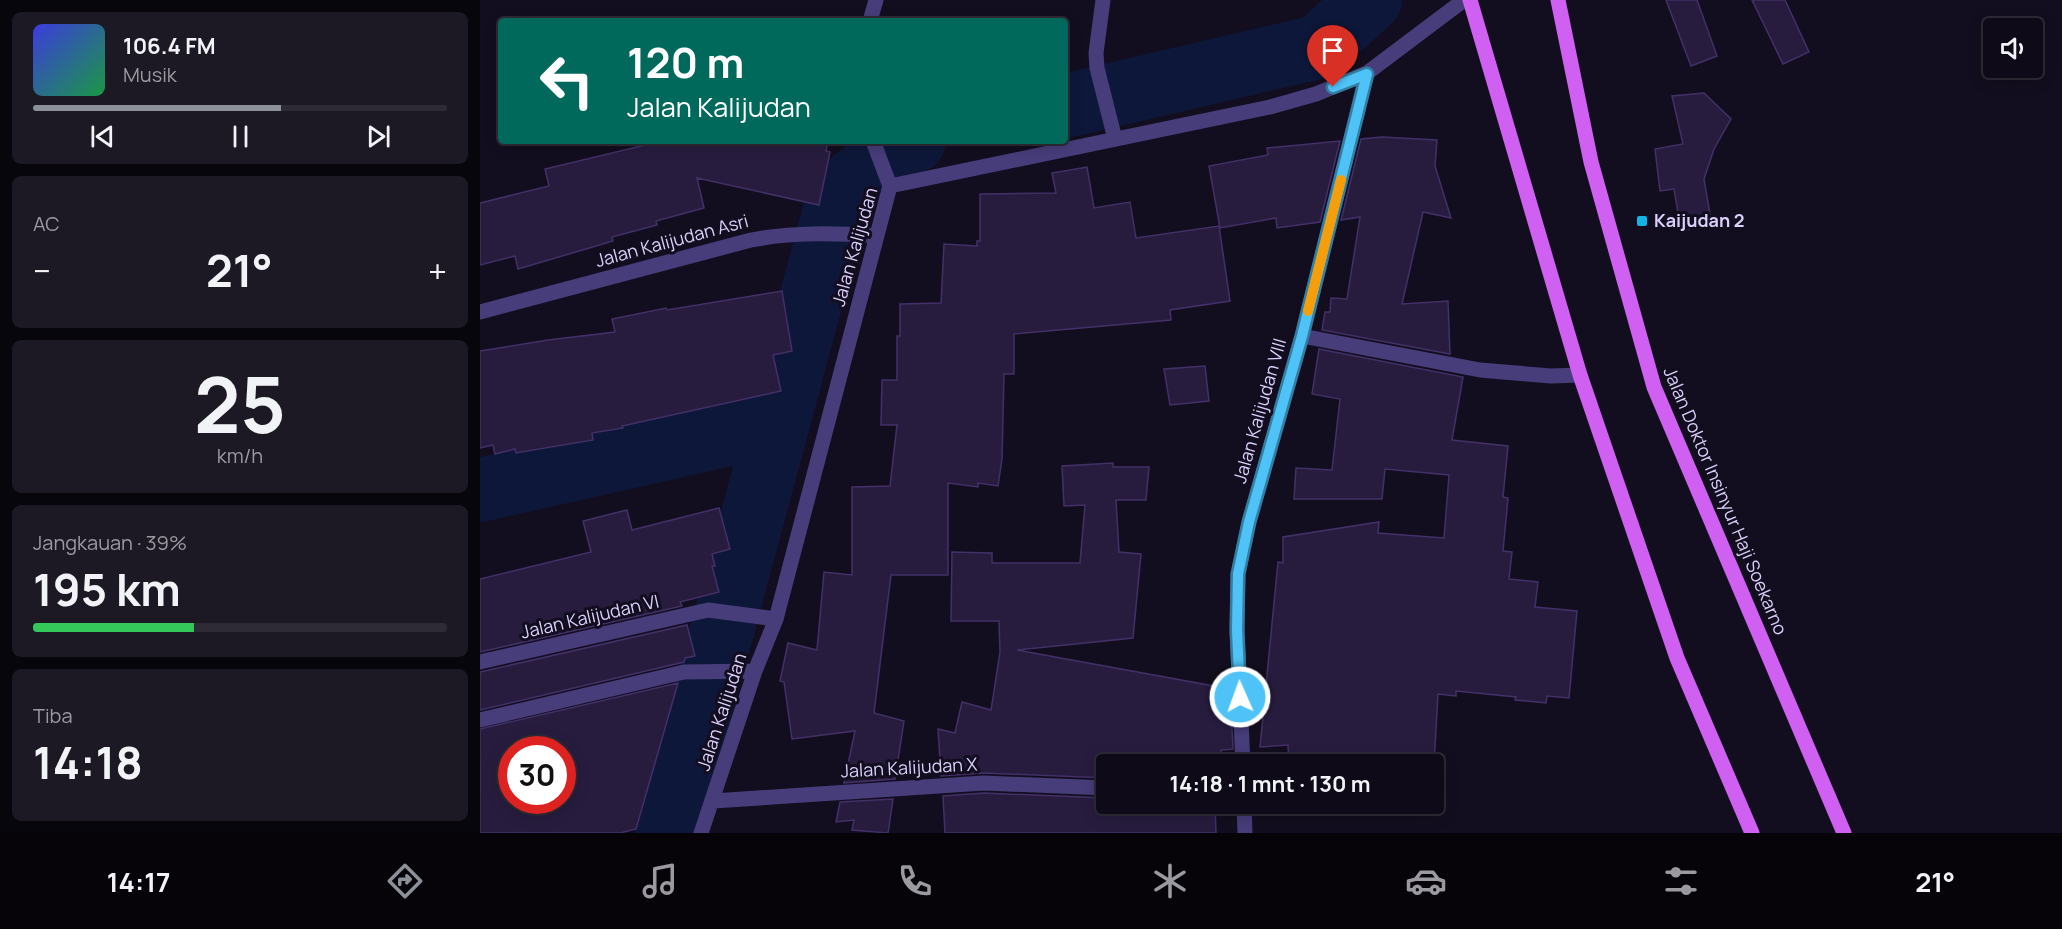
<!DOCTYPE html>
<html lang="id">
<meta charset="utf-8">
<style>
:root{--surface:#0e0a17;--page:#1c1824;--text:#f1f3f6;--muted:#9b9aa1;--line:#2e2b36;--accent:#8c9099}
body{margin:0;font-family:Manrope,sans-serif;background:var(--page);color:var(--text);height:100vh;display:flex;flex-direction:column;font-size:22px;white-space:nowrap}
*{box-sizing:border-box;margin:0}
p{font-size:20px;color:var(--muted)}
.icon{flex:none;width:33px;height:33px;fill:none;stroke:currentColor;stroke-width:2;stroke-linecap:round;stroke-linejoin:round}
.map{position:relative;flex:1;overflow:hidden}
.sheet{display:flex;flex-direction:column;gap:12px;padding:12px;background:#08060d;width:480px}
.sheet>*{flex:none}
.hud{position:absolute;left:18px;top:18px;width:570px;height:126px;border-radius:6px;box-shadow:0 3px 15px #0003,0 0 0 2px var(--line);background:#00695c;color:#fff;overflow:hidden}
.tools{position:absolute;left:1503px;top:18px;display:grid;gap:12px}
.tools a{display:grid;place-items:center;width:60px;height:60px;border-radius:6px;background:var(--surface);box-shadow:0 3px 15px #0003,0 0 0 2px var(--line);font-size:30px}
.speed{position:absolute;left:18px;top:736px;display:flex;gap:12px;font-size:30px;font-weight:700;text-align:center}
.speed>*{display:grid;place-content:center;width:78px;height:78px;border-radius:50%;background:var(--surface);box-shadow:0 3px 15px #0003,0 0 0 2px var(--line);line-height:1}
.speed .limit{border:9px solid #d22;background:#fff;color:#111}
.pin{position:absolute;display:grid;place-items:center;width:51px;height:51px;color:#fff;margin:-62px -26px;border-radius:50% 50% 50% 0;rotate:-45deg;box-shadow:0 0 6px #0007}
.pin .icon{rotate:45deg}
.me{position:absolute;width:66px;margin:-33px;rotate:358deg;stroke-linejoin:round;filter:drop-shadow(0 0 4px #0008)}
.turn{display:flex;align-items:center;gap:21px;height:126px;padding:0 30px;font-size:27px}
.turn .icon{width:78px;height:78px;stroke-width:2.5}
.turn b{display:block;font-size:42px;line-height:51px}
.big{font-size:45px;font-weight:700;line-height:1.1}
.sheet .widget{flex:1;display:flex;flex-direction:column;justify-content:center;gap:9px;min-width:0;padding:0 21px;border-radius:9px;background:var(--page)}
.sheet .dial{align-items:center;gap:0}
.dial b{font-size:78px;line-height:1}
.song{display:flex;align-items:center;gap:18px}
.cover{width:72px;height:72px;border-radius:9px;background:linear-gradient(135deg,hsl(240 70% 55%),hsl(140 70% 35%))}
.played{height:6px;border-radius:3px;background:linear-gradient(90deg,var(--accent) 60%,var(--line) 60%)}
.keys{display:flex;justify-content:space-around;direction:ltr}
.heat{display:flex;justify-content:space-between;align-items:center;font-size:33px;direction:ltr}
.charge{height:9px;border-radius:4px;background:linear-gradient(90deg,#34c759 39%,var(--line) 0)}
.trip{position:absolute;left:616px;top:754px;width:348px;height:60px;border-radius:6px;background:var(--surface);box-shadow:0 3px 15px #0003,0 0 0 2px var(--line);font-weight:700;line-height:60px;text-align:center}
.tabs{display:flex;height:96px;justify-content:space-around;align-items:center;background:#060409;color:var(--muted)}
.tabs .icon{width:42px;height:42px}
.tabs .active{color:var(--accent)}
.tabs b{font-size:27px;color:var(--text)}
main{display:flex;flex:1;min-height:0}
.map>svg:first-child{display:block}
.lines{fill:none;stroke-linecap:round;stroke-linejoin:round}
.river{stroke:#0d1739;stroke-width:64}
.building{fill:#271c3e;stroke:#433068;stroke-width:1.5;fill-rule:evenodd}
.service{stroke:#473d7a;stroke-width:15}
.minor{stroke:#473d7a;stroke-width:15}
.primary{stroke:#cf60f2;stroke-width:15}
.route-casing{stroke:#337fa1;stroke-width:15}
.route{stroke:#4fc3f7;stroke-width:10}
.slow{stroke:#f59e0b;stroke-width:10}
.poi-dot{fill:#13b4e5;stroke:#130e1f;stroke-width:2}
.labels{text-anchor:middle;stroke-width:6;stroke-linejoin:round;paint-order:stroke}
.poi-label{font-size:18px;font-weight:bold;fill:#dbd0fb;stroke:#130e1f;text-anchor:start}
.street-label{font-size:18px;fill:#dbd0fb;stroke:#130e1f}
</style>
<main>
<section class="sheet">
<div class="widget">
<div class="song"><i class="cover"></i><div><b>106.4 FM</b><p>Musik</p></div></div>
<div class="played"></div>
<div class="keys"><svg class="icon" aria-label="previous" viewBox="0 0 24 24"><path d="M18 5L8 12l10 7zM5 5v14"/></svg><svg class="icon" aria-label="pause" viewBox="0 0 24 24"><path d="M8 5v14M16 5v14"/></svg><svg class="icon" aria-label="next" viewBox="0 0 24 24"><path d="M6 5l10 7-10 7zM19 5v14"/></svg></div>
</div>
<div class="widget"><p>AC</p>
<div class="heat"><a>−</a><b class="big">21°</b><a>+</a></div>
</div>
<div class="widget dial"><b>25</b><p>km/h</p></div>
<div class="widget"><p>Jangkauan · 39%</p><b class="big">195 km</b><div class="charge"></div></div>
<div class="widget"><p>Tiba</p><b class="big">14:18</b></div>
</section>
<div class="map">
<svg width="1582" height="833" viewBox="0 0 1582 833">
<rect width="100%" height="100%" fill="#130e1f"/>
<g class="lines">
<path class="river" d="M585,106L838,47L890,0
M0,490L298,423L360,191L421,144L434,141
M186,833L195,804L298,423"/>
</g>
<path class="building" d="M1186,0H1217L1237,56L1211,66Z
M1272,0H1305L1329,52L1303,64Z
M1224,93L1251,119L1234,149L1224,179L1232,226L1201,231L1194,189L1180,191L1175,149L1203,144L1192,96Z
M902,137L957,140L955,166L971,218L943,212L922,304L968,301L970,354L842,330L845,312H850L851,298L867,299L880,217L861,220L881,139Z
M182,141H348L346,151L350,152L339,205L217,178L224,208L176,221L177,225L132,237L133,241L38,269L35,256L0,265V203L69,186L65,169Z
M860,141L840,222L797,228L796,218L740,228L729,166L788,155L787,148Z
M607,167L614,208L650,202L656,238L739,226L750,301L690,310L691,320L534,334V374H524L522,459L518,486L498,483V487L468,483V575H411L394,713L424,721L415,779L364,783L375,731L312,739L304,682L300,681L308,643L337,650L344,572L372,575V487L410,486L417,425H401L402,380H417V336H420V304L461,303L464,244L497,246V241H500V194L576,193L572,173Z
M302,291L312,351L293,355L301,391L142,426L143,428L112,433L113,440L36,453L35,449L15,454L13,445L0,448V351L68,340L135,332L132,319L186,308L187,310Z
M839,349L983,377L972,440L1028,446L1023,497L1028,498L1023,551L1032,552L1029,579L1058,582L1055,607L1097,611L1089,698L1067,696L1066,703L1035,700L1036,697L976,691V696L958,694L954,765H809L808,745L780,747L798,562L803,563V537L899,522L898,533L964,538L969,475L905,469L902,499H814L816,468L852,470L860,399L832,394Z
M725,366L729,401L690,405L684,369Z
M633,463V467H669L666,500H636L639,552L661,554L653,638L537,650L750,689L753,749L741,750V765H627V778L504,773L461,776L458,729L475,733L482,702L511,710L520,652L519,621H471L472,552L512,553V563H600L605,505L584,506L582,466Z
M239,508L250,549L232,554L235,566H232L239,592L200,602L202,606L0,652V579L111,552L103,521L147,510L152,530Z
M207,625L215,656L205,658L204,662L0,710V672Z
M198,683L156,829L140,833H0V729ZM32,750H82V801H32Z
M504,793L627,798V804H735L736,833H465L463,796Z
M413,799L408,833L372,830L374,820L356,822L360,802Z"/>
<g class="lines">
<path class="service" d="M623,0L616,53L617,68L635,139"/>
<path class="minor" d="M390,21L396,0
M393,141L410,186
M410,186L790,107L836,94L887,73L984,0
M0,312L271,240C313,232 355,233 397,236
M822,336L1000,370L1071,376L1100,375
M0,662L228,610L296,619
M0,720L204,672L275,671
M763,765L757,630L758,574L769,522L822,336L887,73
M233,801L504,783L627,788
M764,804L765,833
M221,833L275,671L296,619L410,186"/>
<path class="primary" d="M990,0L1100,375L1197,658L1272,833
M1078,0L1111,162L1174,387L1364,833"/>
</g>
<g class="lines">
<g class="route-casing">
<path id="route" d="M760,697L757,630L758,574L769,522L822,336L887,74L853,87"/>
</g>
<use href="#route" class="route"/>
<path class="slow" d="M828,311L861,180"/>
</g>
<rect class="poi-dot" x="1156" y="215" width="12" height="12" rx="3"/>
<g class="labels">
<g class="poi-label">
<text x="1174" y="227">Kaijudan 2</text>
</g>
<g class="street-label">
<text transform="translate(192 241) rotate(-15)" y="6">Jalan Kalijudan Asri</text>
<text transform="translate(375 247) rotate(-74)" y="6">Jalan Kalijudan</text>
<text transform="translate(780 411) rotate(-74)" y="6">Jalan Kalijudan VIII</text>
<text transform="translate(1245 501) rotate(67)" y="6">Jalan Doktor Insinyur Haji Soekarno</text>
<text transform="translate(110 617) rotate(-13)" y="6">Jalan Kalijudan VI</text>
<text transform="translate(242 712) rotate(-72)" y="6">Jalan Kalijudan</text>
<text transform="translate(429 768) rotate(-3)" y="6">Jalan Kalijudan X</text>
</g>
</g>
</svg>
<div class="tools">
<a><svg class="icon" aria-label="sound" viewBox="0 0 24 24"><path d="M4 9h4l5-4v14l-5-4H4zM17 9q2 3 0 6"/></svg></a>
</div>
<div class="speed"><div class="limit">30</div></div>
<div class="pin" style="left:853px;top:87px;background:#d93025"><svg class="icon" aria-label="arrive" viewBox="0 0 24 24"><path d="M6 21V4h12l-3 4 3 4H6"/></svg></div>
<svg class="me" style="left:760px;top:697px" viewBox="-20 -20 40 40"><circle r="17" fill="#4fc3f7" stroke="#fff" stroke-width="3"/><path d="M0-11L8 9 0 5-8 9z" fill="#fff"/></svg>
<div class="trip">14:18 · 1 mnt · 130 m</div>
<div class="hud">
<div class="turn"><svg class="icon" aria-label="left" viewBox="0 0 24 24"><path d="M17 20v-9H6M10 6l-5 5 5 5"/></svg><div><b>120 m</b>Jalan Kalijudan</div></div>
</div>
</div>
</main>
<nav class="tabs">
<b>14:17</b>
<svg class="icon active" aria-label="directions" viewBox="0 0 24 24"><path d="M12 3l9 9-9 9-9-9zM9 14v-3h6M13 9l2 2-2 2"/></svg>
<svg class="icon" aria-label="music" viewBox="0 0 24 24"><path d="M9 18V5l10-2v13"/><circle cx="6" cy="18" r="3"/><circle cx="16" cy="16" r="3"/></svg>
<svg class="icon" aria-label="phone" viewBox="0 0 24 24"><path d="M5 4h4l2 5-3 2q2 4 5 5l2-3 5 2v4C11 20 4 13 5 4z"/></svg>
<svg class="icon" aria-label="climate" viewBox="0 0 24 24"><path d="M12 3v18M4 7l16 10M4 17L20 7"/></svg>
<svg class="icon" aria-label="car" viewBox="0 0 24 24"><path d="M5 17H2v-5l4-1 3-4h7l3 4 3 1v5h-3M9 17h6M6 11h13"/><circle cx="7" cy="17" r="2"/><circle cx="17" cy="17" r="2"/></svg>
<svg class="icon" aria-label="filters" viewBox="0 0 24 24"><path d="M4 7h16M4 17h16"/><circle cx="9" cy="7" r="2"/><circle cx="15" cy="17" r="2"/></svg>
<b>21°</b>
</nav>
